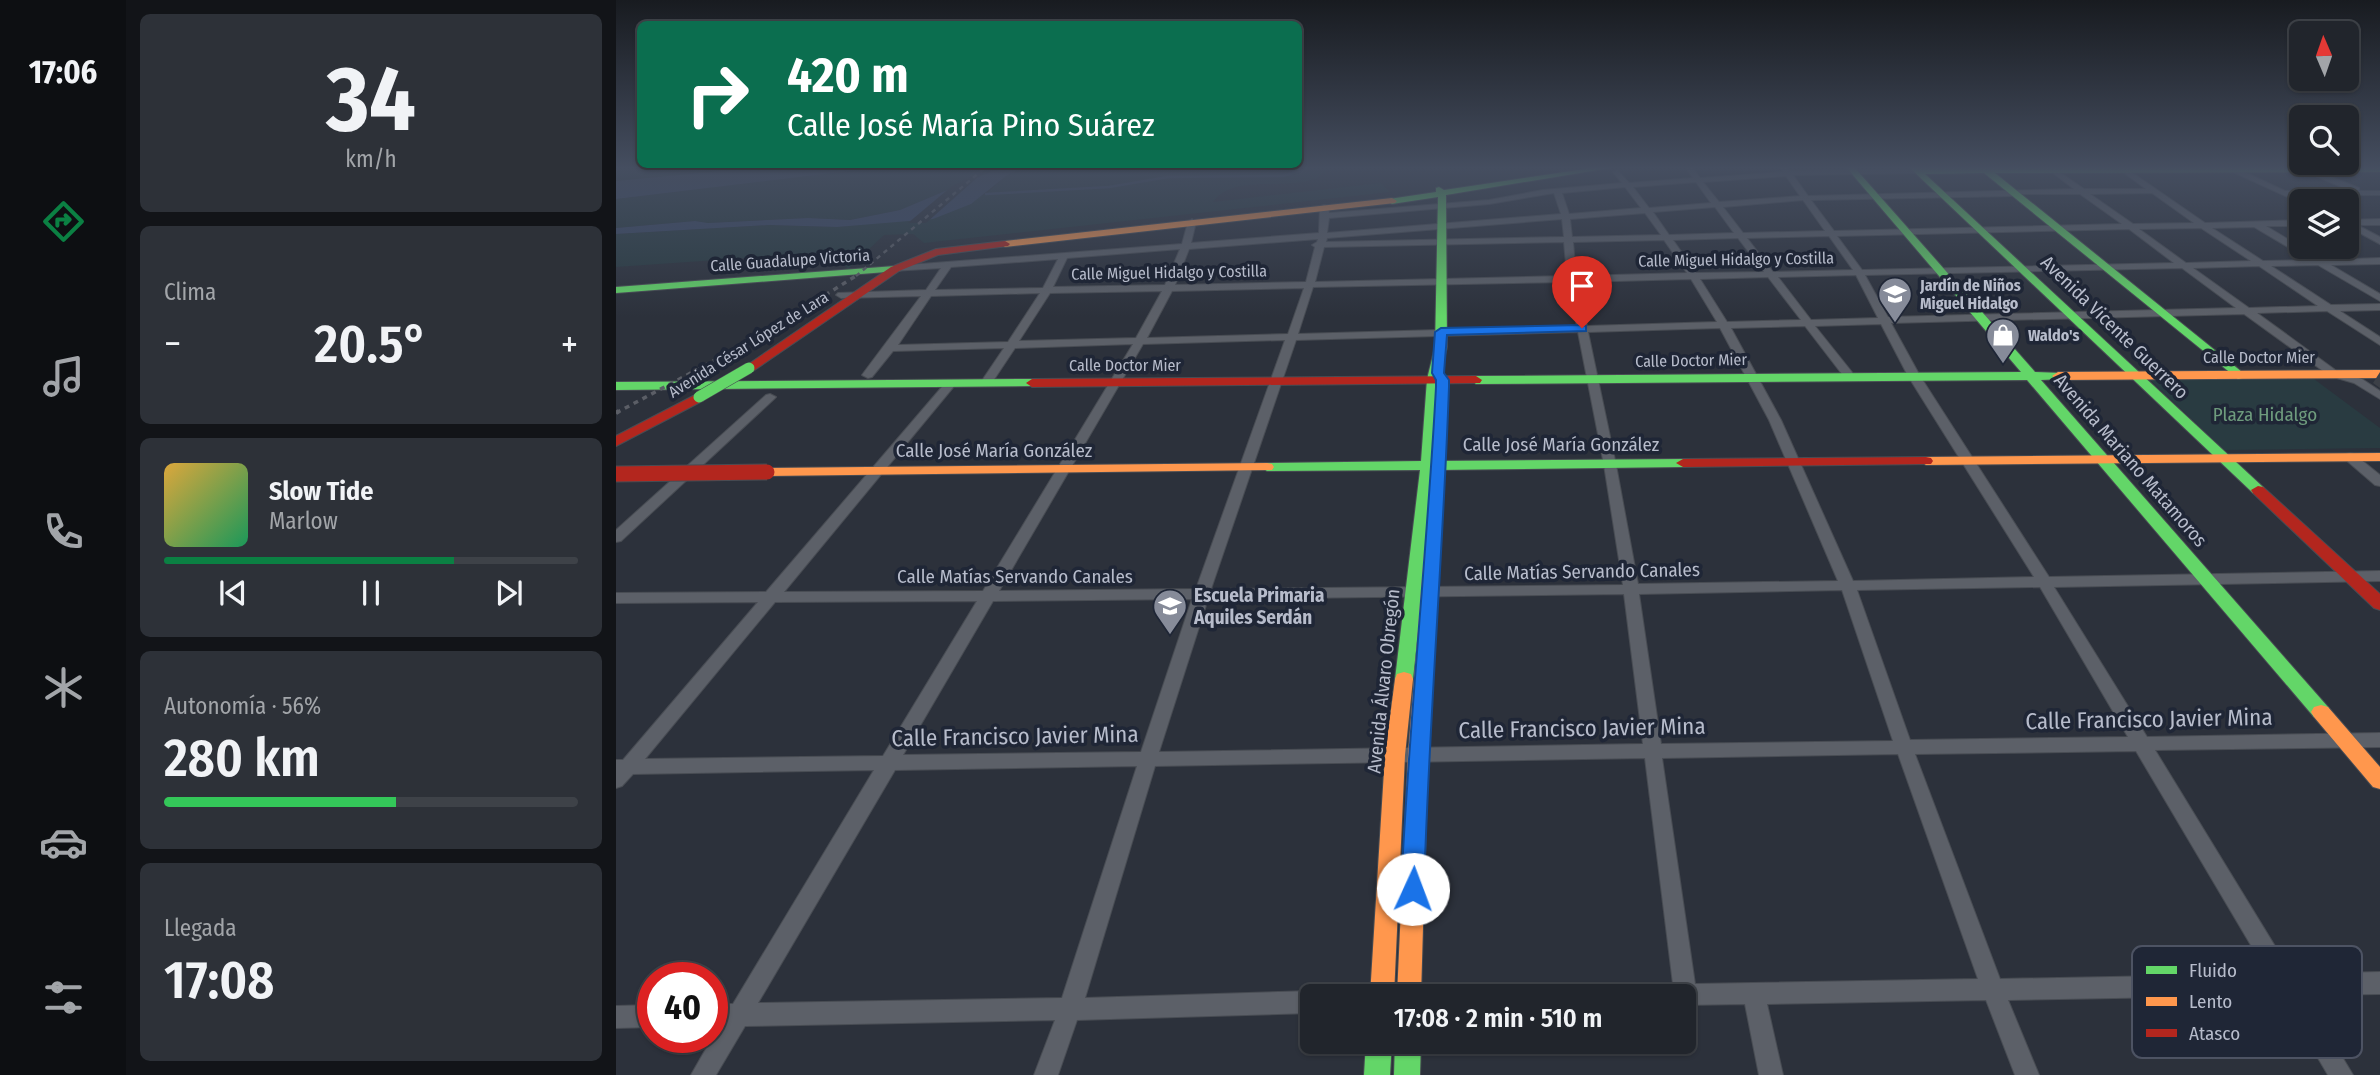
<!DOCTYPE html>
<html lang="es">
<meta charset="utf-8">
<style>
:root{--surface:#21252c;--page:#2d3138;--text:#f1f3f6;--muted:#a2a5a9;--line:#3e4248;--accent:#0b8043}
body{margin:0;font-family:"Fira Sans Condensed",sans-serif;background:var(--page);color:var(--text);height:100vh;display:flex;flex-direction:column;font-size:26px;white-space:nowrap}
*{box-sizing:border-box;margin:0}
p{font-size:23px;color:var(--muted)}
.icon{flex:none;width:38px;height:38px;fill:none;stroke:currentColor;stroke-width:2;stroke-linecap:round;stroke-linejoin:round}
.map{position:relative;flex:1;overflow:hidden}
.drawer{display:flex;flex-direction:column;gap:14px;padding:14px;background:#121418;width:490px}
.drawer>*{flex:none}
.banner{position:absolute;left:21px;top:21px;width:665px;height:147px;border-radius:10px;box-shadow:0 2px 5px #0004,0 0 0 2px var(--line);background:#0b6e4f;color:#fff;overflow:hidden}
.needle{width:46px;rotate:358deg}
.fabs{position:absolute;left:1673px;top:21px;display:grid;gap:14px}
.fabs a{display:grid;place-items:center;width:70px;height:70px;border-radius:10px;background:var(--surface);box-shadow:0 2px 5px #0004,0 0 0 2px var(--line);font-size:35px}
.speed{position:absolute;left:21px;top:962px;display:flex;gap:14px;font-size:35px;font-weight:700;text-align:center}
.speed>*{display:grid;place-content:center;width:91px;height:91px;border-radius:50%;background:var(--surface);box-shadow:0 2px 5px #0004,0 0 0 2px var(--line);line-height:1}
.speed .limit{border:10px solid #d22;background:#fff;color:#111}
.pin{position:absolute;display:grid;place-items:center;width:60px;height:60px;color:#fff;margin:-72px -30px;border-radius:50% 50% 50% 0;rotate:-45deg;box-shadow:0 0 7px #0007}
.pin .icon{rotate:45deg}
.me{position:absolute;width:77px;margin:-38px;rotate:2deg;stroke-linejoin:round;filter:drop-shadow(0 0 5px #0008)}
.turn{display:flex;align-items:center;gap:24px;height:147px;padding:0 35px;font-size:32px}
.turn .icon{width:91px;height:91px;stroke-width:2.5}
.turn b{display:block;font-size:49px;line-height:60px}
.big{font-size:52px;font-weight:600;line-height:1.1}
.drawer .card{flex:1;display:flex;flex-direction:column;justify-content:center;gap:10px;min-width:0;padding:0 24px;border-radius:10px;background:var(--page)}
.drawer .dial{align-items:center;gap:0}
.dial b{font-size:91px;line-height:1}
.song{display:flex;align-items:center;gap:21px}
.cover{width:84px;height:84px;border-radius:10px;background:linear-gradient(135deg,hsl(40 70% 55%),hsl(150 70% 35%))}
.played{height:7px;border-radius:4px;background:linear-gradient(90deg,var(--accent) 70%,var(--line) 70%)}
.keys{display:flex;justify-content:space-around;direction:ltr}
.heat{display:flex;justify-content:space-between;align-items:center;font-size:38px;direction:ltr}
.charge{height:10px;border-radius:5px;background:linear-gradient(90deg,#34c759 56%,var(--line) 0)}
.trip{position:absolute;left:684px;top:984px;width:396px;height:70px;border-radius:10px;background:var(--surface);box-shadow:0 2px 5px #0004,0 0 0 2px var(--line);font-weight:600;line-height:70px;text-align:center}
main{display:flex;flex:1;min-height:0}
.menu{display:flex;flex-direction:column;width:126px;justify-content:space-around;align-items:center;background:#0d0f12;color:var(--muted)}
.menu .icon{width:49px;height:49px}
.menu .selected{color:var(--accent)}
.menu b{font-size:32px;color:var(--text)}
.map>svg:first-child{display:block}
.green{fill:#293b41}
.water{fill:#3a4865}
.pier{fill:#2c313b}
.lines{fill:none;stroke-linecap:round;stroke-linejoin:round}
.stream{stroke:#3a4865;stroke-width:2.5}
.street-casing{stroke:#484c53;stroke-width:2}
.fast-casing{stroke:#484c53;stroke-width:2}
.slow-casing{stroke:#484c53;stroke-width:2}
.jam-casing{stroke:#484c53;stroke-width:2}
.street{fill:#5c6068;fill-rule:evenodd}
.fast{fill:#63d668;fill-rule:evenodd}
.slow{fill:#ff974d;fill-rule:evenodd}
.jam{fill:#b3261e;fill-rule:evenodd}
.rail-far2{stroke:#5b5e66;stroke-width:2.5;stroke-dasharray:4.5 4.5;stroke-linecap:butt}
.rail-far1{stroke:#5b5e66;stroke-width:3.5;stroke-dasharray:5 5;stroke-linecap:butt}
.rail{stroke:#5b5e66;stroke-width:4.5;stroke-dasharray:7 7;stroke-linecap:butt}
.fast-bridge-casing{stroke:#484c53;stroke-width:12;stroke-linecap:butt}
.jam-bridge-casing{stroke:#484c53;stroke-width:17;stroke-linecap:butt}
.fast-bridge{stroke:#63d668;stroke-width:11}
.jam-bridge{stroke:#b3261e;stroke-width:15}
.wall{fill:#3c4047}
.route{fill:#1a73e8;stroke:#114b97;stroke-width:2}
.labels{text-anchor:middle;stroke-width:7;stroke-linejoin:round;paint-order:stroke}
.far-street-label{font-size:16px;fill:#b7bccb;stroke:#1f2636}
.far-poi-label{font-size:16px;font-weight:bold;fill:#b7bccb;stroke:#1f2636;text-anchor:start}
.street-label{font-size:19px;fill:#b7bccb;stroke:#1f2636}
.park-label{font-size:19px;fill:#6e9b7d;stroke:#1f2636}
.poi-label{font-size:19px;font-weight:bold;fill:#b7bccb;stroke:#1f2636;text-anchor:start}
.near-street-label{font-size:23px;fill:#b7bccb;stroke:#1f2636}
.key{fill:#1f2636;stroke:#4d5363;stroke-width:2}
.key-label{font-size:19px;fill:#b7bccb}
</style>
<main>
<nav class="menu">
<b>17:06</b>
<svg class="icon selected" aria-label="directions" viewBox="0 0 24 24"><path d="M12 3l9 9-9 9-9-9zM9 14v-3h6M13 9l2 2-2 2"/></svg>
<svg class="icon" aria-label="music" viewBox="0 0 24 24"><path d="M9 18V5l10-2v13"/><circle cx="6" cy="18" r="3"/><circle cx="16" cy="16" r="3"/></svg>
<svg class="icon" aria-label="phone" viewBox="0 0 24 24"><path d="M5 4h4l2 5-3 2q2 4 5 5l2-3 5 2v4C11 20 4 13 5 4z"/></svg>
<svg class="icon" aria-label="climate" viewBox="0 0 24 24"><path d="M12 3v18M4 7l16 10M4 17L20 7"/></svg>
<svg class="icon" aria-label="car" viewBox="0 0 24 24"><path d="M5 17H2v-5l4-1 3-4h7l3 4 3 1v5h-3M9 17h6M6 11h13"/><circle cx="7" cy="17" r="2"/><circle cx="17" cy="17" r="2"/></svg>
<svg class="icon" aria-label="filters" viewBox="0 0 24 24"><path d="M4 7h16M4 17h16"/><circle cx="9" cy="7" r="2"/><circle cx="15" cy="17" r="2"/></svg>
</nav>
<section class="drawer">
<div class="card dial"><b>34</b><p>km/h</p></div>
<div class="card"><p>Clima</p>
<div class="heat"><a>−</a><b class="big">20.5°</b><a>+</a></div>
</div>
<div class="card">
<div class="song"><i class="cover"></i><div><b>Slow Tide</b><p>Marlow</p></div></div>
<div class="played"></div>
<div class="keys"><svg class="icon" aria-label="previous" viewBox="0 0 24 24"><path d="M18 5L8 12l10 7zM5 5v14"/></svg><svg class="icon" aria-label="pause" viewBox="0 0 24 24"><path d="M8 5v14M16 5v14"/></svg><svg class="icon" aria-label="next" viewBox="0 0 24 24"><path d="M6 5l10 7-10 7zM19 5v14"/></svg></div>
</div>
<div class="card"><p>Autonomía · 56%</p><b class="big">280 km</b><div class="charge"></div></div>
<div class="card"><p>Llegada</p><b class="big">17:08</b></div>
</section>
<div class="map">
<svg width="1764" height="1075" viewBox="0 0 1764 1075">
<rect width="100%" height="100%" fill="#2c313b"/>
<path class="green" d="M0,167H146L0,181Z
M267,167H386L284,210L234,220L192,218L92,223L79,221L0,228V199Z
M406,167H717C711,170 704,177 698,179C668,191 617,173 597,202L765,183L774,192L308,243L297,234L268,235L232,269L216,252L0,267V234L153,225L221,227L290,220L370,194L390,176Z
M1698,379L1764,428V448L1608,450L1534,380Z"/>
<path class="water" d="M146,167H267L0,199V181Z
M386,167H406L390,176L355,204L317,219L221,227L153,225L0,234V228L79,221L92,223L192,218L234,220L284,210Z"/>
<path class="pier" d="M371,169L310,223H292L336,186Z"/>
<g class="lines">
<path class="stream" d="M370,194L493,187L552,177L667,176L696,167"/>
<g class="street-casing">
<path id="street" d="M1069,167H1076L1084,178L1167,172L1164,167H1171L1174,171L1302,169L1306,171L1302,173L1177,175L1192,196L1458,189L1429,167H1436L1468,189H1530L1500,167H1508L1589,223L1685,220V226H1650L1706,260L1764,258V264L1715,265L1764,294V301L1702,265L1655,266L1715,305L1764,304V310L1724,311L1764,337V345L1711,311L1641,313L1722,372L1746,379L1764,391V399L1738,383L1714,376L1628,314L1275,323L1304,376L1433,577L1764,571V581L1438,587L1531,737L1764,733V747L1539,750L1676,974L1764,972V994L1689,995L1737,1075H1712L1665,995L1392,1000L1423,1075H1399L1370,1000L1151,1004L1167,1075H1143L1129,1004L1068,1005V996H972L975,988L983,985L1057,984L1029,758L539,766L469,998L696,991L704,996H696V1013L461,1020L442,1075H418L439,1020L129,1026L100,1075H75L103,1026H96V1004H117L258,770L17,774L6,786L0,788V760H7L142,602L0,603V593L150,592L331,381H339V385L168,592L367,591L517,344L399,348L375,384L371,385L365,382L388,348L277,351L256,377L252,378L246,375L305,296L225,298L220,295L222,293L310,290L325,268L276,271V267L279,266L566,244L572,222L576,219L580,222L575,243L703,233L704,207L708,205L712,207L713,213L873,200L927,190L1006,183L997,172L1001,170L1013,183L1077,178ZM1170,176L1184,196L1103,202L1087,182ZM1080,182L1095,203L1033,208L1017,187ZM1009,187L1025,208L953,214L946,193ZM938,193L945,214L711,233L713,218L873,204ZM1536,193L1578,223L1517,224L1474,194ZM1401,194H1464L1506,224L1218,231L1195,200L1397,196ZM1187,200L1209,231L1127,233L1107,207ZM1099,207L1118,233L1053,235L1037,212ZM1029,213L1045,235L956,237L954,219ZM946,219L948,237L710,242L711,238ZM1638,227L1694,260L1647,261L1596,228ZM1585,228L1635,261L1570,263L1523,229ZM1513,229L1558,263L1246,270L1221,236ZM1213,236L1237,270L1157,272L1131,238ZM1122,238L1148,272L1080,273L1057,240ZM702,239L701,242L696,245L699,247L690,282L559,285L573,249ZM1048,240L1071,273L960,276L957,242ZM948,242L951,276L699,282L708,247ZM564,249L549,285L437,287L451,258ZM442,259L427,288L319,290L335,267ZM1643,266L1702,306L1633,308L1577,268ZM1566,268L1620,308L1272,317L1249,275ZM1240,275L1262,318L1195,320L1162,277ZM1152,277L1185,320L1111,322L1084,279ZM1075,279L1101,322L971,326L961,282ZM952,282L961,326L682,334L697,287ZM688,288L672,334L531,338L556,291ZM546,291L520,338L403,341L434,293ZM424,293L392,342L282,345L315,296ZM1265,324L1292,376L1418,577L1237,581L1165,420L1115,328L1189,326L1229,378L1233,379L1239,376L1199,326ZM1104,328L1153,420L1222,581L1022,584L1000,465L972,332ZM962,332L988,465L1007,585L595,589L680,340ZM669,340L580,589L383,591L527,344ZM1424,587L1512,737L1294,740L1241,590ZM1226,590L1277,741L1045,744L1023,594ZM1008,594L1027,744L543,752L592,599ZM576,599L525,752L287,755L377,601ZM361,601L267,756L29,759L159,602ZM1520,751L1652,974L1384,979L1299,754ZM1282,754L1362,979L1079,984L1046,758ZM521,766L446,998L142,1003L279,770Z
M1620,168L1669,191H1735L1690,172L1689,170L1693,168L1743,188V191H1764V195H1679V199H1676L1617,172L1616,170Z
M1764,219V225H1741L1764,237V244L1731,226V220Z
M154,394L160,397L158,399L5,541L0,542V530L150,395Z
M1734,453L1738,454L1764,475V486L1759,485L1730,460L1728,457L1730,454Z
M37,1005V1027L0,1028V1006Z"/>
</g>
<g class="fast-casing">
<path id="fast" d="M982,167H1000L830,195L831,347L823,379L819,461L1067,459L1074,463L1067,467L819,470L797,679L795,684L788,686L781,684L779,679L804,470L651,471L644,467L651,463L805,461L811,379L819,347L822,197L776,204L771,201L773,199L820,192V188L823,187L828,190Z
M1230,167H1238L1419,372L1446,373V379L1425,380L1712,707L1715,712L1712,717L1705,719L1698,717L1411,380L860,384L854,380L860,376L1405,372Z
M1293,167H1764V172L1379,173L1626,372V378L1622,379L1368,173L1309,174L1647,487L1649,490L1647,493H1637Z
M279,266L284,269L283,271L0,293V287Z
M416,379L420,380V386L0,390V382Z
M750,1041H776L774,1075H748Z
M779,1041H805L804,1075H778Z"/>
</g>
<g class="slow-casing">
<path id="slow" d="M776,198L781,201L779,203L389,247L384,244L389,241Z
M1764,370V378L1442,380L1436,376L1442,372Z
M1764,453V461L1310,465L1303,461L1310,457Z
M651,463L656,464L658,467L656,470L151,476L144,472L151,468Z
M816,547L824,552L812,755L805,996H781L792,755L808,552Z
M788,672L795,674L797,679L789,755L778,996H754L769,755L779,679L781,674Z
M1705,705L1712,707L1764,767V789L1757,787L1698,717L1695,712L1698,707Z"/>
</g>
<g class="jam-casing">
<path id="jam" d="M389,241L394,244L392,246L322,255L283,271L137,371H129L127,368L275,267L320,249Z
M860,376L866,380L864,383L416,387L410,383L416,379Z
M83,393L89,397L88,400L0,446V436Z
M1310,457L1315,458L1317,461L1315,464L1067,467L1060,463L1067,459Z
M1642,486L1647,487L1764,594V610L1758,608L1637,493L1635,490Z"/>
</g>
<use href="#street" class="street"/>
<use href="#fast" class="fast"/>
<use href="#slow" class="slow"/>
<use href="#jam" class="jam"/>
<path class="rail-far2" d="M240,276L370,167"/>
<path class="rail-far1" d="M0,413L142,337L243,274"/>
<path class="rail" d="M0,413L3,411"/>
<g class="fast-bridge-casing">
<path id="fast-bridge" d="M83,397L133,368"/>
</g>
<g class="jam-bridge-casing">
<path id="jam-bridge" d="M0,474L151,472"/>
</g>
<use href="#fast-bridge" class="fast-bridge"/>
<use href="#jam-bridge" class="jam-bridge"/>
</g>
<path class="wall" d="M1764,372V388L1757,383Z"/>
<linearGradient id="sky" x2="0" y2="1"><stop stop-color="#181b20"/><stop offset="0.53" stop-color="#454e60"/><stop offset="1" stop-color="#454e60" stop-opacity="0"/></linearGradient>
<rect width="1764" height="317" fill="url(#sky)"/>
<path class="route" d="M966,325L970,326V331L831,335L828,373L833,380V387C827,554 813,721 808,889L805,896L797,899L789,896L785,889C793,721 811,554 820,387V380L816,373L819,332L825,328Z"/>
<defs>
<g id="school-pin" transform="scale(1.75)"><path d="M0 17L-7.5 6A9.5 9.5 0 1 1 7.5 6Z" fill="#868b99" stroke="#1f2636"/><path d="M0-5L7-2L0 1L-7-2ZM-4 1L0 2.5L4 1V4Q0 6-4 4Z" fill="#fff"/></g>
<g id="shop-pin" transform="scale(1.75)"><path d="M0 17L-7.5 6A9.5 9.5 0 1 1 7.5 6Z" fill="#868b99" stroke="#1f2636"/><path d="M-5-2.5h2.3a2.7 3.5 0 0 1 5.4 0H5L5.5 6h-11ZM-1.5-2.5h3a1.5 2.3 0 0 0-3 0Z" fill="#fff"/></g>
</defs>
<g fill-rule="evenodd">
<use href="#school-pin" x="1279" y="294"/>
<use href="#shop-pin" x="1387" y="335"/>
<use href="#school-pin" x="554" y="606"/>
</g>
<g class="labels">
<g class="far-street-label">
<text transform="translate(1120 259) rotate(-1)" y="6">Calle Miguel Hidalgo y Costilla</text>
<text transform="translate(174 260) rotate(-4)" y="6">Calle Guadalupe Victoria</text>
<text transform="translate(553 272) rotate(-1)" y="6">Calle Miguel Hidalgo y Costilla</text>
<text transform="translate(132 344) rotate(-32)" y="6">Avenida César López de Lara</text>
<text x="1643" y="363">Calle Doctor Mier</text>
<text transform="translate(1075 360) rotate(-1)" y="6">Calle Doctor Mier</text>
<text x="509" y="371">Calle Doctor Mier</text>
</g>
<g class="far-poi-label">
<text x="1304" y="291">Jardín de Niños<tspan x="1304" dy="18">Miguel Hidalgo</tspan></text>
<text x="1412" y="341">Waldo's</text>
</g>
<g class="street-label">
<text transform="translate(1499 327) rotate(44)" y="7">Avenida Vicente Guerrero</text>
<text x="945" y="451">Calle José María González</text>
<text x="378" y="457">Calle José María González</text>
<text transform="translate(1515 460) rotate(49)" y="7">Avenida Mariano Matamoros</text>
<text transform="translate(966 571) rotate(-1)" y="7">Calle Matías Servando Canales</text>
<text x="399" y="583">Calle Matías Servando Canales</text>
<text transform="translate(767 681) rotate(-84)" y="7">Avenida Álvaro Obregón</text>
</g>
<g class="park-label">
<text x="1649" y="421">Plaza Hidalgo</text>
</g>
<g class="poi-label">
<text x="578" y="602">Escuela Primaria<tspan x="578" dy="22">Aquiles Serdán</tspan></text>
</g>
<g class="near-street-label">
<text transform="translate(1533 719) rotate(-1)" y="8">Calle Francisco Javier Mina</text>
<text transform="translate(966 728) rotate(-1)" y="8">Calle Francisco Javier Mina</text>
<text transform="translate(399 736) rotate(-1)" y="8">Calle Francisco Javier Mina</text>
</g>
</g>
<rect x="1516" y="946" width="230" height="112" rx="10" class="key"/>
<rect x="1530" y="966" width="31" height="8" fill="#63d668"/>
<rect x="1530" y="997" width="31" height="9" fill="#ff974d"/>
<rect x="1530" y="1029" width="31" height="8" fill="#b3261e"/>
<g class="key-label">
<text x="1573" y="977">Fluido</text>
<text x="1573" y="1008">Lento</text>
<text x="1573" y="1040">Atasco</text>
</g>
</svg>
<div class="fabs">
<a><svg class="needle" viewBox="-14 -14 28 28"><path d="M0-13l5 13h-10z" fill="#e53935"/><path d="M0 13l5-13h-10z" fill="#a2a5a9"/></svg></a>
<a><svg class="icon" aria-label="search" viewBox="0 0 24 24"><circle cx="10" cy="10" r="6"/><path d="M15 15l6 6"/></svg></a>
<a><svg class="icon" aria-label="layers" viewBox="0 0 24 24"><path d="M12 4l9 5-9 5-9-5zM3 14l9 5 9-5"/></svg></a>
</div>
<div class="speed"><div class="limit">40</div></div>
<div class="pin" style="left:966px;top:328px;background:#d93025"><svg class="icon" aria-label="arrive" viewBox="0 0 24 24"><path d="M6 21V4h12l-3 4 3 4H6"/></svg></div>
<svg class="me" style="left:797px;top:889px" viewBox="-20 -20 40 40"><circle r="19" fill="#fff"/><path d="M0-13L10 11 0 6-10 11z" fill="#1a73e8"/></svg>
<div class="trip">17:08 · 2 min · 510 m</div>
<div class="banner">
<div class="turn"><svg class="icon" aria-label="right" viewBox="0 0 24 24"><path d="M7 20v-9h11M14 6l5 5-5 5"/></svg><div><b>420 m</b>Calle José María Pino Suárez</div></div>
</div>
</div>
</main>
